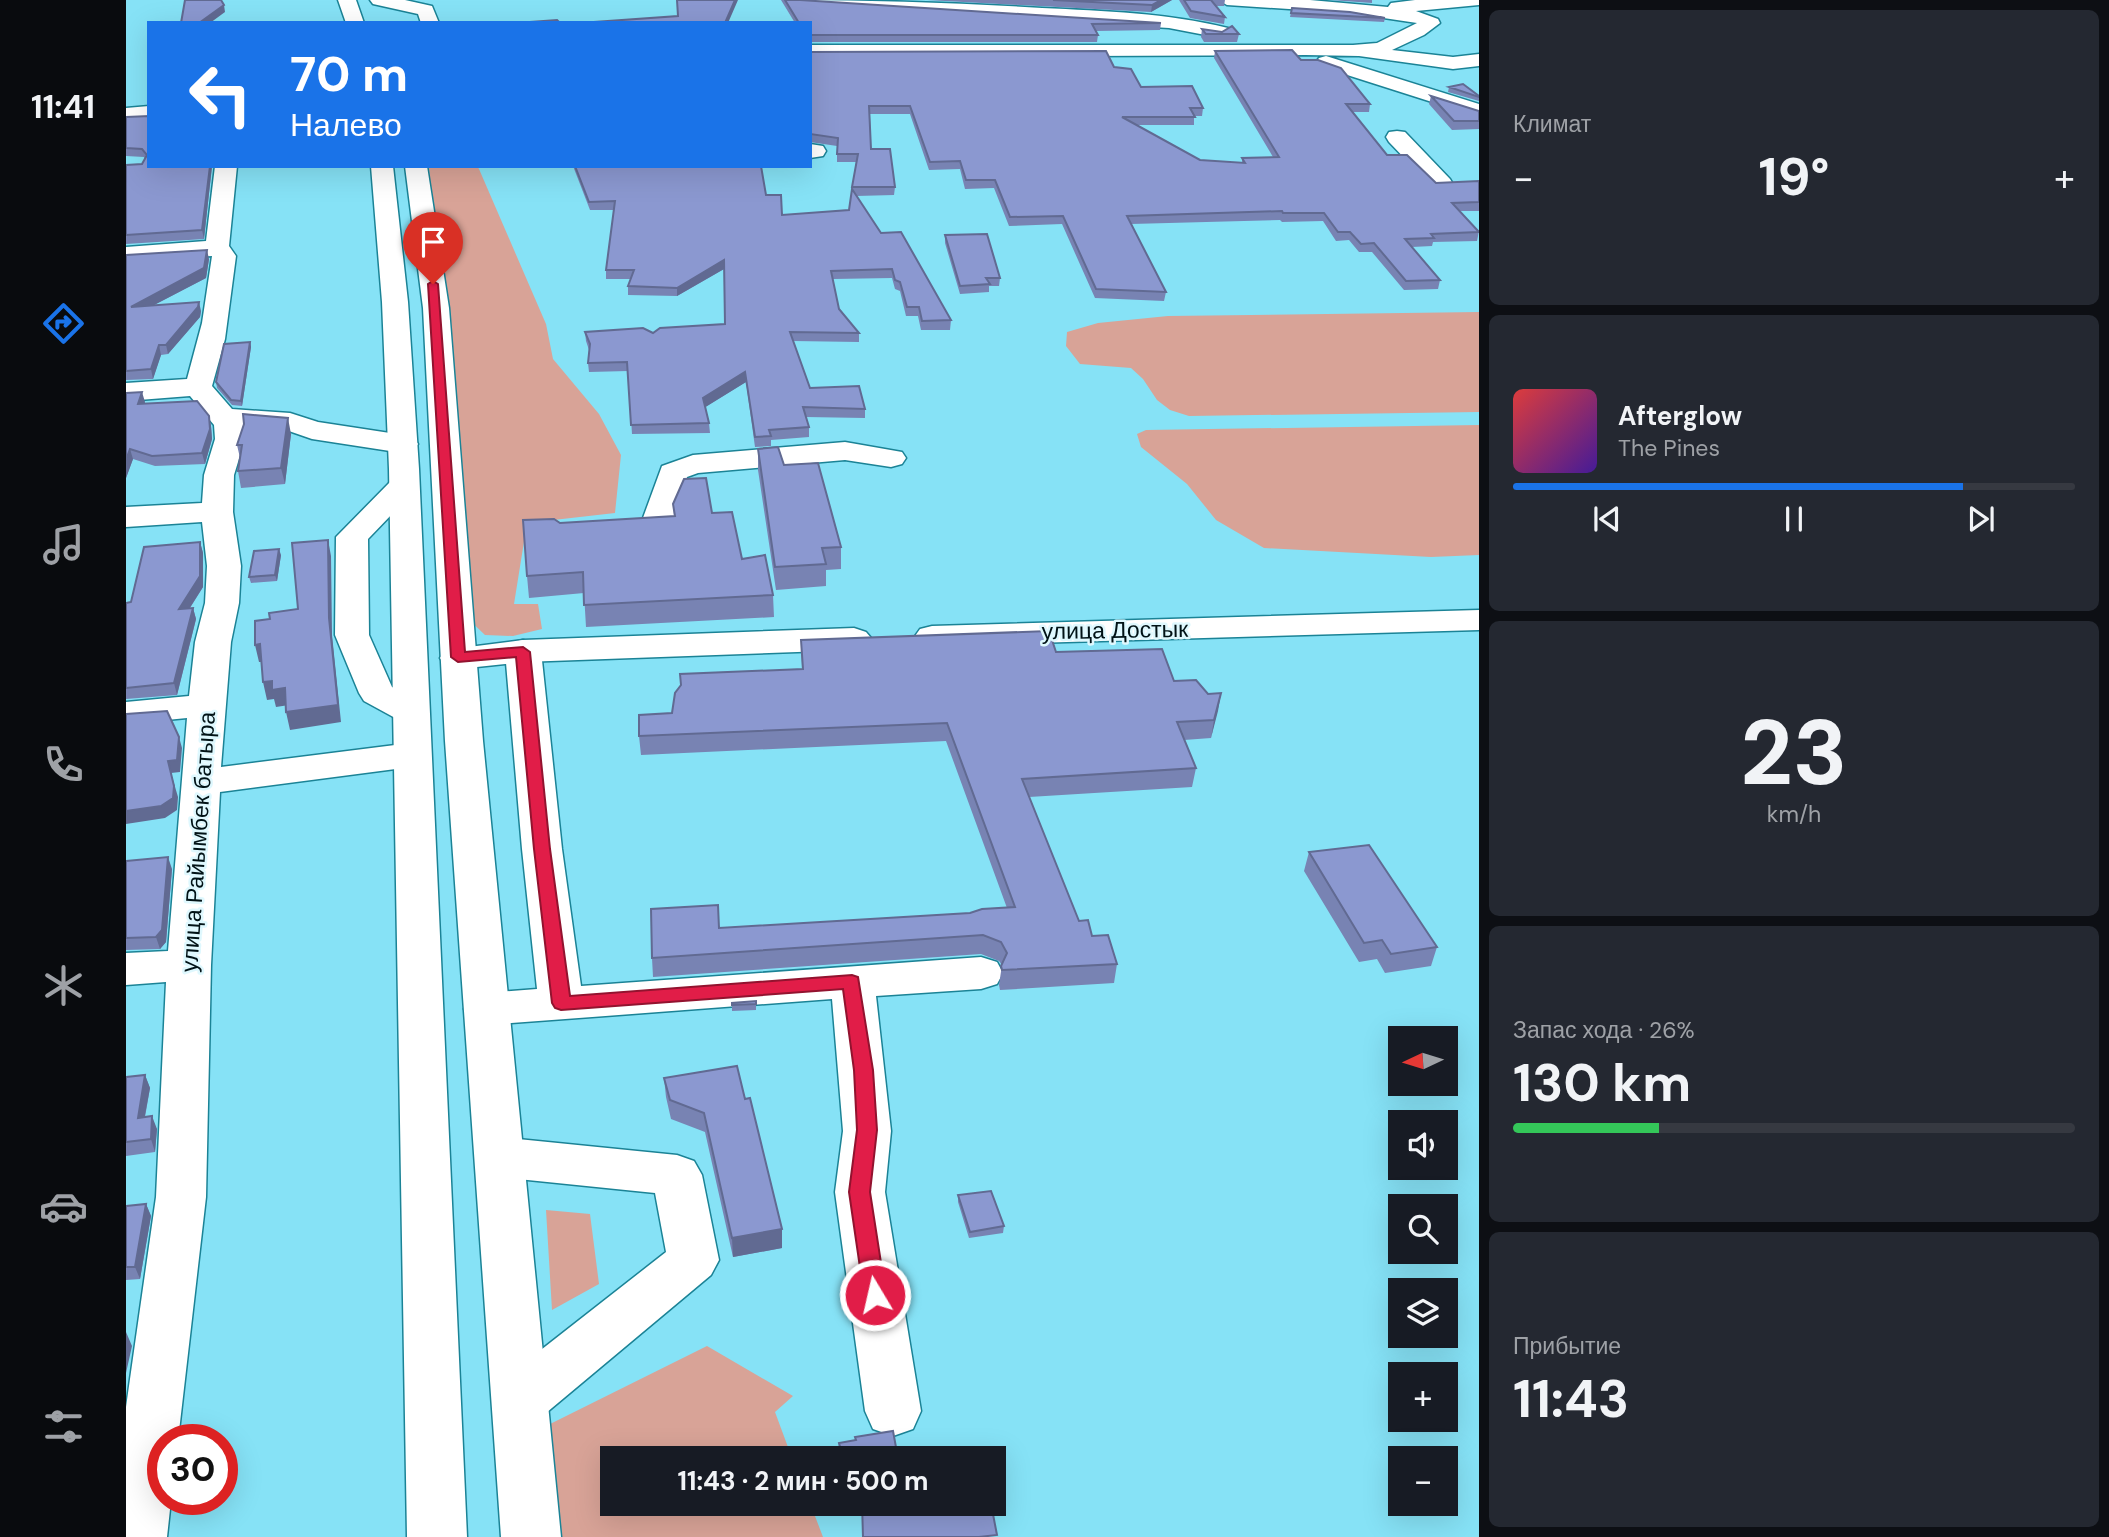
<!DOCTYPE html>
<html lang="ru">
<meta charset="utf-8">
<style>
:root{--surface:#171b24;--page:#242831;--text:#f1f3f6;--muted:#9ea1a6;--line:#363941;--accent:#1a73e8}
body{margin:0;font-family:"DM Sans",sans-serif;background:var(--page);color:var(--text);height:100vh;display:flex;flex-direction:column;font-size:26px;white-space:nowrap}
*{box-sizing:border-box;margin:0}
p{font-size:23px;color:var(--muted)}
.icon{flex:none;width:38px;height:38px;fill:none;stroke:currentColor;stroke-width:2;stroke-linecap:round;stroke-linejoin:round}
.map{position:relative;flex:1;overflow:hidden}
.details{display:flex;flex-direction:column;gap:10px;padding:10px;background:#0d0f14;width:630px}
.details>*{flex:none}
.guide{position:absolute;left:21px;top:21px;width:665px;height:147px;border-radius:0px;box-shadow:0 7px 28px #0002;background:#1a73e8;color:#fff;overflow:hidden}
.needle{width:46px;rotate:266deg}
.buttons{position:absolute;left:1262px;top:1026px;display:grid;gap:14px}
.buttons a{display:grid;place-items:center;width:70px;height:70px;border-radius:0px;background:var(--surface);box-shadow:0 7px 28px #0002;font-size:35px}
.speed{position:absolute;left:21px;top:1424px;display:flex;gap:14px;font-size:35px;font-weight:700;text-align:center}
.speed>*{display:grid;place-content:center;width:91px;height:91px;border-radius:50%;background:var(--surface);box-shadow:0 7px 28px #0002;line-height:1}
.speed .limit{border:10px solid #d22;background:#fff;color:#111}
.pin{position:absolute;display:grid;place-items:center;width:60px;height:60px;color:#fff;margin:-72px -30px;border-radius:50% 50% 50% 0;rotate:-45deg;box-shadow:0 0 7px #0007}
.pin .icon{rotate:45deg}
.me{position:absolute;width:77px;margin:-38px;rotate:351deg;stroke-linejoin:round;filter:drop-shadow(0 0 5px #0008)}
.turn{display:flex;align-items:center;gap:24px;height:147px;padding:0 28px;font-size:32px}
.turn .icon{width:91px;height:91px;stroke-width:2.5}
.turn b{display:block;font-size:49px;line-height:60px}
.big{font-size:52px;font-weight:700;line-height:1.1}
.details .card{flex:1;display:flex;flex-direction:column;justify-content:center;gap:10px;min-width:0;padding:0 24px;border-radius:10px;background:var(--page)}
.details .dial{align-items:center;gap:0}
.dial b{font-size:91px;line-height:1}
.song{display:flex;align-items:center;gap:21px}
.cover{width:84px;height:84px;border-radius:10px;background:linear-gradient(135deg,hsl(0 70% 55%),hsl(260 70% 35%))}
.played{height:7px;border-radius:4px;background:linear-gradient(90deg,var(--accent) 80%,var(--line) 80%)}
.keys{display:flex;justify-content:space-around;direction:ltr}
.heat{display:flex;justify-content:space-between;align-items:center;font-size:38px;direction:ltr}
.charge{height:10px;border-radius:5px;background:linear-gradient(90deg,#34c759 26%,var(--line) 0)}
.trip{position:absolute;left:474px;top:1446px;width:406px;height:70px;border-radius:0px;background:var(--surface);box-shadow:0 7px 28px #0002;font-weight:700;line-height:70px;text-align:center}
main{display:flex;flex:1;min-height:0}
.menu{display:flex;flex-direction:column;width:126px;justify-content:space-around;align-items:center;background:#090b0e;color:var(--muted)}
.menu .icon{width:49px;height:49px}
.menu .current{color:var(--accent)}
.menu b{font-size:32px;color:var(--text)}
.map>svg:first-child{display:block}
.green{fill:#d8a397}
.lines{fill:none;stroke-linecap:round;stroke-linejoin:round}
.minor-casing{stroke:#1b8396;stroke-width:3}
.major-casing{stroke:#1b8396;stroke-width:3}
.highway-casing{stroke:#1b8396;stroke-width:3}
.minor{fill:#fff;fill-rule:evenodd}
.major{fill:#fff;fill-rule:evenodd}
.highway{fill:#fff;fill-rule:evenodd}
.wall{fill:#7883b3}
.shaded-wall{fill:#616a92}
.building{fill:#8b98d0;stroke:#616a92;stroke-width:2}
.route{fill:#e11d48;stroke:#92132f;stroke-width:2}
.labels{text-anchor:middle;stroke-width:5;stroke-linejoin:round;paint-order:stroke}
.street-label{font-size:23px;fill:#011216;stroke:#dff8fe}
</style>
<main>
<nav class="menu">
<b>11:41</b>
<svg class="icon current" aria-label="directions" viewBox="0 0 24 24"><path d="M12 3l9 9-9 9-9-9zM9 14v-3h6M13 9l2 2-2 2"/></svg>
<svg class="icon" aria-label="music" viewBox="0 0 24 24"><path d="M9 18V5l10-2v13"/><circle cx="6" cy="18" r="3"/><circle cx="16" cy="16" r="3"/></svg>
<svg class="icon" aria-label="phone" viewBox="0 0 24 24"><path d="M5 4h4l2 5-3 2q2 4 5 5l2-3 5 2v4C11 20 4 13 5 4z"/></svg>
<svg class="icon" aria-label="climate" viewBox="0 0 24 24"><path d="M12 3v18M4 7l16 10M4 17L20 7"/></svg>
<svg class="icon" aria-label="car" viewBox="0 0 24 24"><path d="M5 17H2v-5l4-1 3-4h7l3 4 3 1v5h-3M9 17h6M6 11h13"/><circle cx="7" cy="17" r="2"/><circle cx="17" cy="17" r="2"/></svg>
<svg class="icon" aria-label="filters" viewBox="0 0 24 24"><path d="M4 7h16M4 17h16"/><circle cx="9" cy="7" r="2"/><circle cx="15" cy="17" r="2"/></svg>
</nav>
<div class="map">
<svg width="1353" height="1537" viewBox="0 0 1353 1537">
<rect width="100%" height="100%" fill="#86e2f6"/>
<path class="green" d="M306,166H351L353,169L420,324L427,359L473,414L495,455L489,513L401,523L388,604H412L416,629L387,636L359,635L336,613L303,168Z
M1353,312V412L1063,416L1044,410L1031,400L1017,379L1005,368L954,364L940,346L941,332L972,323L1042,316Z
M1353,425V555L1305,557L1138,548L1090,520L1061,484L1015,447L1011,434L1020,430Z
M420,1210L464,1214L473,1284L426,1310Z
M581,1346L667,1396L649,1412L666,1458H486V1503H684L697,1537H429L416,1428Z"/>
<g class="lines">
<g class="minor-casing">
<path id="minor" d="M244,0H279L306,6L313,23H295L292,14L247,4Z
M666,0C750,0 833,3 916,8C979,11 1041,13 1102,28L1104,32L1095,38L1043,28L675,5Z
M1092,0H1184L1262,7L1265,3L1289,0H1353V5L1290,11L1312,19L1314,23L1298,35L1266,50L1327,57L1353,54V66L1327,69L1233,56L1180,55L684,57V45H1227L1251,43L1291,23L1224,13L1101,5Z
M1200,56L1353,104V117L1193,66L1190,62L1193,58Z
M23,106V118L0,120V108Z
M1271,131L1279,132L1324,179L1327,184L1324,189H1308L1263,142L1260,137L1263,132Z
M684,144L697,146L700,151L697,156L684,158Z
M89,166H111L103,246L110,256L99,339L86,386L106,409L164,413L192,422L277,435L288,438L292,444L288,450L277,453L186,439L160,430L118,426L119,439L108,475L107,512L115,566L113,603L105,642L95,767L285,743L298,747L304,755L298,763L285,767L94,792L85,965L80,1197L52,1440H37V1500H45L41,1537H0V1407L30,1197L40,982L0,985V953L42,951L61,718L0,724V702L63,696L69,642L79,603L81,566L76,522L0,527V507L76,503L78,475L89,439L88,425L64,396L0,401V383L61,379L76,323L86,256L0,261V247L80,241Z
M719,442L776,452L780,458L776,464L765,467L719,460L572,473L561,477L555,506L541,533L530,536L519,533L514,526L536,466L567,455Z
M278,477L289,479L293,486L242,539L243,635L266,687L297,703L302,711L297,719L284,722L271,719L238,701L233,693L209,635L210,537L267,479Z
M397,640L410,643L415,651L436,849L455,986L855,957L871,962L877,973L871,984L855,989L750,996L765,1131L759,1192L795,1411L787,1429L767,1436L747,1429L739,1411L709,1192L717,1131L706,999L360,1025L344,1021L338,1009L344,997L360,993L411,989L396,849L379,651L384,643Z
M373,1137L551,1155L568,1161L576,1175L593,1260L585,1275L414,1418L394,1425L374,1418L366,1400L374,1382L540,1252L529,1193L373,1177L356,1171L349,1157L356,1143Z"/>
</g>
<g class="major-casing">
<path id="major" d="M1353,610V630L806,646L794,643L789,636L794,629L806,626Z
M728,628L740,632L746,639L740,646L728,650L397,662L332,669L319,666L314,658L319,650L397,640Z"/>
</g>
<g class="highway-casing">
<path id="highway" d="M212,0H230L238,23H220Z
M245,166H267L282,302L293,469L341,1537H281L263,469L256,302Z
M279,166H301L323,308L357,741L435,1537H375L319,741L297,308Z"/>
</g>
<use href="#minor" class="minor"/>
<use href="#major" class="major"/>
<use href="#highway" class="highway"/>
</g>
<path class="wall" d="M655,0H674L1035,23L1034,30L970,31L972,35L971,42H684V23H669Z
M801,0H1046L1025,12Z
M1053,0H1099L1098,6H1090L1099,17L1098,24L1064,18Z
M1205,0H1246V3Z
M1166,8L1259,18L1258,22L1164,17Z
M1076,29L1113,34L1111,42H1078L1075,37Z
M1089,51L1175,60L1244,104L1243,112H1227L1261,155L1310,183L1353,181V211H1334L1353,231L1351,241L1307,242L1306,246L1286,247L1314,280L1312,289L1278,290L1246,252H1233L1223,240L1210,241L1197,221L1156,222L1154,220L1005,224L1040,292L1038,301L969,298L936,224L883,226L868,188L839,189L834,169L803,170L784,114H744L745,149L769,187L768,195L730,196L755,233L825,320L824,330H795L792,316H780L774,291L769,289L766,278L707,279L713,309L733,333V342L667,341L684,388L739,409V418L680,417L683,427V437L645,440V446L629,447L620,382L579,407L583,423L584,433L506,434L502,371L463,372L462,363L463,350L460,341L459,332L527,333L599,324L598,269L551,296L502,295V286L505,279H480V270L488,210H464L447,166H635L640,195L656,215L723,210L730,162H711V146L684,142V52L988,67L1015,87L1077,108L1076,116H1068V125H1011L1074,160L1116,163V158L1147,157L1088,58Z
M1323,87L1353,96V101L1322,92Z
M1305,96L1353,111V129L1326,130L1303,104Z
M0,117L86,166L78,239L0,244V165L16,164L19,159L18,157L0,156Z
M819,235L874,278L873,286H863V292L834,294L819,243Z
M0,255L83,259L80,278L28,305L75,311L74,317L42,354L35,355L27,379L0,380Z
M124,342L125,347L116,406L106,405L91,388L90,382Z
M0,393L19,402L18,404L85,426L86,439L79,464L29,466L7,459L0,478Z
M165,434L159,484L115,488L112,471L114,458L111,445Z
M632,449L658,465L715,547V569L700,570V586L650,590L632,470Z
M547,504L586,513L616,559L647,595L648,617L460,627L458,593L403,598L401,576L434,523L548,516Z
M74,542L77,553V587L64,608H67L70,619L51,695L0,699V603L5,602Z
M155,555L151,581L125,583L123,577Z
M675,640L930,652L1048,681L1082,694L1095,693L1085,738L1058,740L1070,768L1066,787L903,797L953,921L991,964L988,983L874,990L873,985L876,965L873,961L855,954L527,977L526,958L593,928L844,913L881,908L820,741L515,755L513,736L546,713L555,685L676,669Z
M1183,852L1311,947L1305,966L1259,973L1251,959L1233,962L1178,871Z
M0,861L46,869L40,942L34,949L0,950Z
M630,1001V1010L606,1011V1003Z
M19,1075L24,1088L19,1117L31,1129L29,1152L0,1156V1077Z
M538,1078L619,1099L656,1248L607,1257L579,1132L545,1119L540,1097Z
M832,1195L878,1226L877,1233L843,1238L832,1202Z
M20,1204L25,1216L14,1279L0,1280V1206Z
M729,1437L772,1458H714L712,1452L713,1443L729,1440Z"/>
<path class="shaded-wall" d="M609,0H612L602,23H599Z
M1035,0H1046L1025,12L1026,5Z
M98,5L99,12L84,23H73Z
M84,166H86L78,239L76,230Z
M81,250L83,259L80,278L7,316L5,307Z
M598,260V269L551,296V288Z
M73,302L75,311L74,317L42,354L40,345Z
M124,342L125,347L116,406L115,401Z
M33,345L35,355L27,379L25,369Z
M619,372L620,382L578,408L577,398Z
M16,392L19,402L15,414L12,404Z
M83,416L85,426L86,439L79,464L76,453Z
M162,418L165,434L159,484L155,468Z
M4,449L7,459L0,478V460Z
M202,540L205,556L206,635L215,722L164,730L160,712Z
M74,542L77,553V587L56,620L53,609Z
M153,549L155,555L151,581L149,575Z
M67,608L70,619L51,695L48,683Z
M134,644L139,662H133L129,645Z
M146,681L159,688L163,705L150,707L148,699L141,700L137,682Z
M1095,693L1092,711L1085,738L1088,720Z
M53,737L56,748L54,772L45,773L52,797L51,810L39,818L0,824V811L42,761Z
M42,857L46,869L40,942L34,949L30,937Z
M19,1075L24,1088L16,1131L12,1118Z
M26,1116L31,1129L29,1152L25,1139Z
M20,1204L25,1216L14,1279L9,1267Z
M656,1229V1248L607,1257L606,1238Z
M0,1332L6,1346L0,1373Z"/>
<path class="building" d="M59,0H95L98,5L73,23H55Z
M551,0H609L599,23H467L468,22L552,16Z
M659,0H674L1035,23L966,24L972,35H684V23H673Z
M927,0H1035L1026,5Z
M1058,0H1085L1099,17L1065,11Z
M1166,8L1224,12L1259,18L1165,13Z
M431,20L434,23H390Z
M1106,26L1113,34H1080L1076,29L1096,32Z
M1166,50L1175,60H1192L1215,68L1244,104H1220L1261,155H1281L1310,183L1353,181V202L1326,203L1353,232L1305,234L1308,238L1279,239L1314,280L1280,281L1248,243L1235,244L1224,232H1212L1198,213H1157L1156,211L1001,216L1040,292L970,289L937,216L884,217L869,180H840L834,161L804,162L784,106H743L745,149H764L769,187H726L732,154H711L712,138L684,134V52L980,51L988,67L1005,69L1015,87L1066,86L1077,108H1064L1069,117H996L1074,160L1119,163L1116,158L1153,157L1089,51Z
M1337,84L1353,96V97L1323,87Z
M1305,96L1353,111V121H1328Z
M23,116V166H84L76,230L0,235V165L16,164L21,155L16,149L0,148V117Z
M449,166H635L640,195H655L656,215L723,210L726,189L755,233L775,232L825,320L796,321L793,307H781L774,282L769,280L766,269L705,271L713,309L733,333L664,332L684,388L733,386L739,409L677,407L683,427L643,430L645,436L629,437L619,372L577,398L583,423L505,425L501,362L462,363L464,344L459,332L517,328L527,333L534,328L599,324L598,260L551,288L502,286L508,270H480L489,201L463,202Z
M861,234L874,278H860L864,284L834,286L819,235Z
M81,250L78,268L5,307L73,302L72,307L40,345H33L25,369L0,371V255Z
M124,342L115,401L105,400L90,382L98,344Z
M16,392L12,404L71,401L83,416L84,429L76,453L26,456L4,449L0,460V393Z
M117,414L162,418L155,468L112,471L116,445H111L118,424Z
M652,447L658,465L692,463L715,547L696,548L700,564L649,567L632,449Z
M580,478L586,513L606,512L616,559L639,555L647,595L458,605L457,572L401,576L397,520L428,519L434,523L549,516L547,504L558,479Z
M202,540L203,618L212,705L160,712L159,688L146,690V681L137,682L134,644L129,645V621L144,619L143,613L172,609L166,543Z
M74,542V576L53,609L67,608L48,683L0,688V603L5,602L18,547Z
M153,549L149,575L123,577L128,551Z
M923,631L930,652L1036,649L1048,681L1070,680L1082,694L1095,693L1088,720L1051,722L1070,768L896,779L953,921L962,920L966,936L982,935L991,964L876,970L875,966L881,953L875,942L857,935L526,958L525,909L592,905L593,928L844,913L856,909L889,907L821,723L513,736V715L546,713L549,693L555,685L554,674L677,669L675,640Z
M41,711L53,737L51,760L42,761L48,786L47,798L35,806L0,811V714Z
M1243,845L1311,947L1265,954L1256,940L1238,943L1183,852Z
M42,857L36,930L30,937L0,938V861Z
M630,1001V1004L606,1005V1003Z
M611,1066L619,1099L624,1098L656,1229L606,1238L578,1113L544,1100L538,1078Z
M19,1075L12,1118L26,1116L25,1139L0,1142V1077Z
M865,1191L878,1226L844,1232L832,1195Z
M20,1204L9,1267H0V1206Z
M767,1431L772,1458H717L713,1443L730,1440L729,1437Z
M736,1503H851L853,1511L866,1509L871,1535L853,1537H737Z"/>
<path class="route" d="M307,281L312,284L339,652L397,647L404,652L424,849L444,996L726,975L732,977L747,1070L751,1130L744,1192L760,1295L757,1302L749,1305L742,1302L738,1295L723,1192L731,1130L728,1070L717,989L435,1010L429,1008L426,1003L408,849L390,657L332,662L325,657L302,284Z"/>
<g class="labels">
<g class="street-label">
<text transform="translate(989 630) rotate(-1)" y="8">улица Достык</text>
<text transform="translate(72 842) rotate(-86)" y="8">улица Райымбек батыра</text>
</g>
</g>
</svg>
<div class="buttons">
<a><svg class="needle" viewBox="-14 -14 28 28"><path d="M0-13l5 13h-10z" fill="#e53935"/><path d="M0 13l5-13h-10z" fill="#9ea1a6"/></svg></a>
<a><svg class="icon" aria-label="sound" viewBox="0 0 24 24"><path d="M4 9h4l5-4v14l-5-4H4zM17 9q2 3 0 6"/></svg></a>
<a><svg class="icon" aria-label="search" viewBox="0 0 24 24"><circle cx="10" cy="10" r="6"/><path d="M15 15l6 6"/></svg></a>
<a><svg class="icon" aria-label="layers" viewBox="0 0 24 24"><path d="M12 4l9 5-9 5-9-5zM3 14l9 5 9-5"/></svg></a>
<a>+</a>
<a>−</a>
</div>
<div class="speed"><div class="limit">30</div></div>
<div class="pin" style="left:307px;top:284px;background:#d93025"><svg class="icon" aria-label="arrive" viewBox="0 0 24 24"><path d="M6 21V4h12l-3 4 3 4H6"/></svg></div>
<svg class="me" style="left:749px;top:1295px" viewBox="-20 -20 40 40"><circle r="17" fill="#e11d48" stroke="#fff" stroke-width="3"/><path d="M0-11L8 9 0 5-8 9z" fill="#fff"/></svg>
<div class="trip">11:43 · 2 мин · 500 m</div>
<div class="guide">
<div class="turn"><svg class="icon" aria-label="left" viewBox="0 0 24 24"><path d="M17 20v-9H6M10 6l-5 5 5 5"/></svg><div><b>70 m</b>Налево</div></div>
</div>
</div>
<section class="details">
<div class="card"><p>Климат</p>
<div class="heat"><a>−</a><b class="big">19°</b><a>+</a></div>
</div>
<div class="card">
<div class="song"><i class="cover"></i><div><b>Afterglow</b><p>The Pines</p></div></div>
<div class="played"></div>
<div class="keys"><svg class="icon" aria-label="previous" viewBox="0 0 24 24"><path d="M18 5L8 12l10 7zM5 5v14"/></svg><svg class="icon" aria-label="pause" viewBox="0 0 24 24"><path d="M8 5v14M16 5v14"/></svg><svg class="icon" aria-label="next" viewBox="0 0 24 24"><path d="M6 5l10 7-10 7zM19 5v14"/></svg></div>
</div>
<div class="card dial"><b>23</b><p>km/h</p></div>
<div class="card"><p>Запас хода · 26%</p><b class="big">130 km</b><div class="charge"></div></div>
<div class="card"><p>Прибытие</p><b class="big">11:43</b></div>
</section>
</main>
